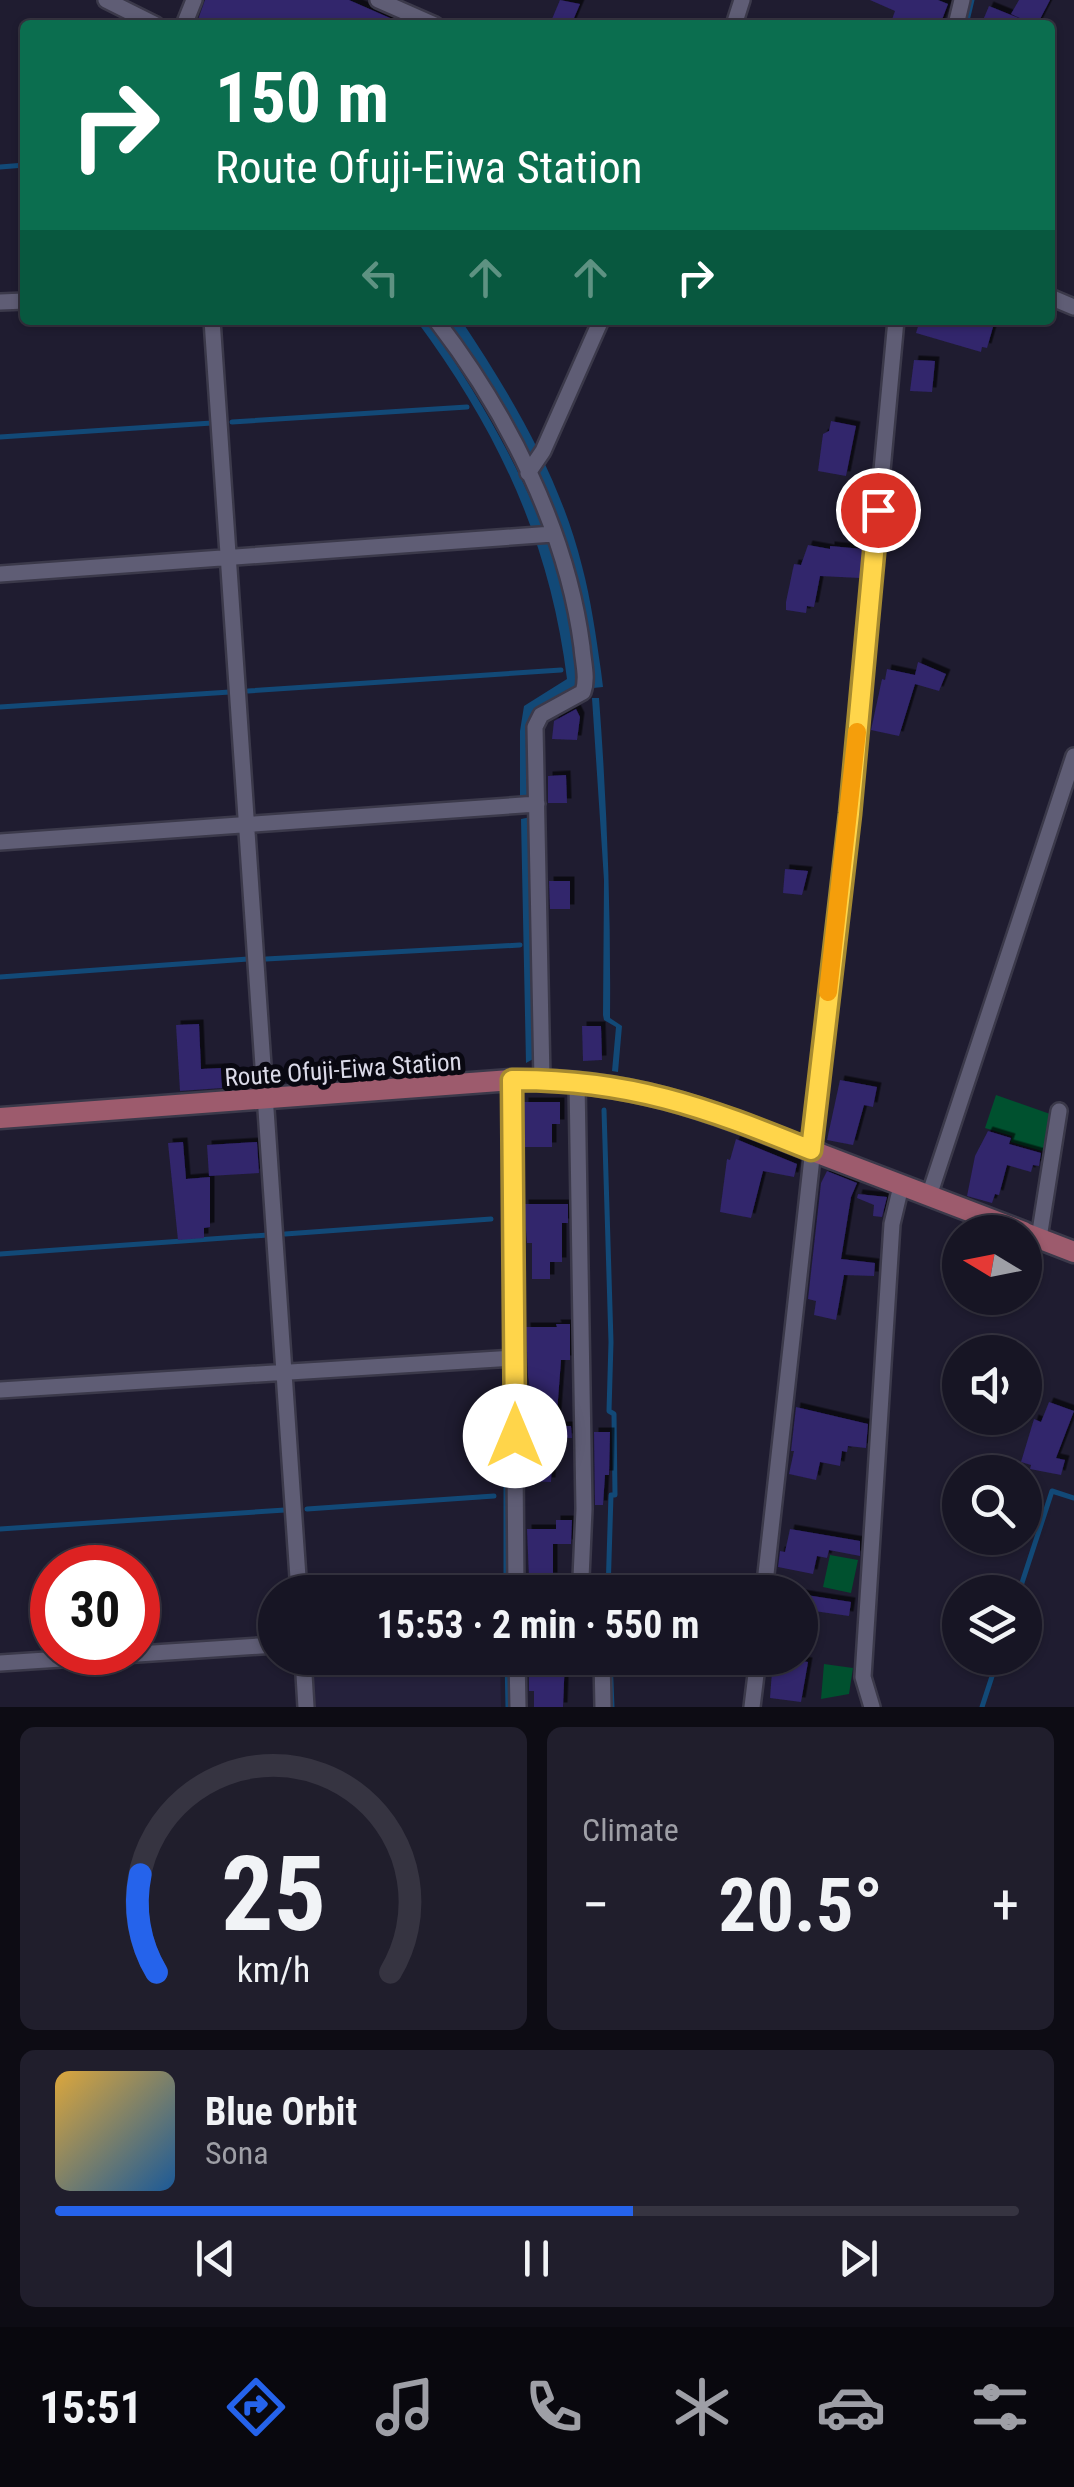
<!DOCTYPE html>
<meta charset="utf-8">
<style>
:root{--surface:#171524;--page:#201e2c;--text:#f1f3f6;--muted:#9e9fa6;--line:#363441;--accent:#2563eb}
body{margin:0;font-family:"Roboto Condensed",sans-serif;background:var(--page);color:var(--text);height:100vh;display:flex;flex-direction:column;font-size:38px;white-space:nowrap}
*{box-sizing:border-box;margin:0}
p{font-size:32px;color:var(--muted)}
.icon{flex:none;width:55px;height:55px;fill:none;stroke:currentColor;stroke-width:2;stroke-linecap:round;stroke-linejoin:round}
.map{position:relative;height:1707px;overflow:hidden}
.side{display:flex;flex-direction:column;gap:20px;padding:20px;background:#0d0c14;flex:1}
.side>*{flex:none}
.top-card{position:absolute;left:20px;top:20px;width:1035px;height:305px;border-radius:10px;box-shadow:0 2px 8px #0004,0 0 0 2px var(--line);background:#0b6e4f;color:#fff;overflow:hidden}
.needle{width:65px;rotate:280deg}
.fabs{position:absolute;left:942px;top:1215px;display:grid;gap:20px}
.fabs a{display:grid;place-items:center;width:100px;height:100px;border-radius:50%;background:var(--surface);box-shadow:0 2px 8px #0004,0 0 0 2px var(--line);font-size:50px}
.speed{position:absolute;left:30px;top:1545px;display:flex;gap:20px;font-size:50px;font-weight:700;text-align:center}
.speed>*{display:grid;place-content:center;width:130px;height:130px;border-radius:50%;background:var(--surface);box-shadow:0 2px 8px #0004,0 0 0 2px var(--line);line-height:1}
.speed .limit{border:15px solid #d22;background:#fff;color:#111}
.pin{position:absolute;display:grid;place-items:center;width:85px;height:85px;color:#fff;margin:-42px;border:5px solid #fff;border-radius:50%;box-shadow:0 2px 10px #0007}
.me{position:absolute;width:110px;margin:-55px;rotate:0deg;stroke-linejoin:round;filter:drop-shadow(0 0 8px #0008)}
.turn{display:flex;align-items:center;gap:35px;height:210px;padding:0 30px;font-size:45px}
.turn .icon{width:130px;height:130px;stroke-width:2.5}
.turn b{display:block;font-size:70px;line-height:85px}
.lanes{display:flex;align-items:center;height:95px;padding:0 30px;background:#0003;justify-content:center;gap:50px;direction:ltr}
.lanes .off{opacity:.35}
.big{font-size:75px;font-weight:700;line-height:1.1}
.side .widget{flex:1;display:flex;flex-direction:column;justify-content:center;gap:15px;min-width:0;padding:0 35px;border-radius:15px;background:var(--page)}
.side .dial{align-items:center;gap:0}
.dial svg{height:260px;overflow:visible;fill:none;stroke:var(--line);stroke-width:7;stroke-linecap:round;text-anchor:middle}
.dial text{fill:var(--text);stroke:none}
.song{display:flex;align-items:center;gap:30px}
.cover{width:120px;height:120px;border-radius:15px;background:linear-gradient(135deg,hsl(40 70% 55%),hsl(210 70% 35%))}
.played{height:10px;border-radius:5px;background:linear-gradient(90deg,var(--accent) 60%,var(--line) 60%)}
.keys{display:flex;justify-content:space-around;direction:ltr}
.heat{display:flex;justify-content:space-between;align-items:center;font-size:55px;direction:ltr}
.side .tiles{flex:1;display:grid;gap:20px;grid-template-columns:1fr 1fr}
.widget:last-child{grid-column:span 2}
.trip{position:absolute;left:258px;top:1575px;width:560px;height:100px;border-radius:50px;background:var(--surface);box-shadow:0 2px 8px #0004,0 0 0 2px var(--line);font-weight:700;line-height:100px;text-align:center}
.tabs{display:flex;height:160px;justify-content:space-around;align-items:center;background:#09080e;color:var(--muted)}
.tabs .icon{width:70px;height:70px}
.tabs .on{color:var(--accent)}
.tabs b{font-size:45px;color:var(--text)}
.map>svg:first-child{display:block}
.built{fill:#25213c}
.green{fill:#00512f}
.water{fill:#124977}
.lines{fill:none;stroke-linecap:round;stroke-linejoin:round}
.stream{stroke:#124977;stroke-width:5}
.building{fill:#31256c;filter:url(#shadow)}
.minor-casing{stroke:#3b394a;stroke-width:20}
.major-casing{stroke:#3b394a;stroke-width:25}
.minor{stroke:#5f5d75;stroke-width:15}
.major{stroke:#9d5b6d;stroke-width:20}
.route-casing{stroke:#a68a30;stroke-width:25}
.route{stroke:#ffd54a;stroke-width:18}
.slow{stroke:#f59e0b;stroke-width:18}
.labels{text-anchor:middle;stroke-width:10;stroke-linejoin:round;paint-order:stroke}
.street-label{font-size:25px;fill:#dbdae8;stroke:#090811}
</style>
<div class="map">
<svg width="1074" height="1707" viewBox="0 0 1074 1707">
<defs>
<filter id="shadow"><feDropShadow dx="4.5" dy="-4.5" stdDeviation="0" flood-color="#0009"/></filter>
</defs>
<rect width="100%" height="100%" fill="#1f1c30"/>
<path class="built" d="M309,1658H500L501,1707H312Z"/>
<path class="green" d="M996,1095L1053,1115L1046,1152L1011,1142L1012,1136L985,1128Z
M830,1555L858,1560L851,1593L823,1587Z
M824,1664L853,1668L849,1694L821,1699Z"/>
<path class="water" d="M416,320H425L434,331C498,423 580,569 578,684C566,695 549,699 537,710C518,727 529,773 530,796L520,798V731L524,706L567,679C550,541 498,431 416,320Z
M445,320H461C511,395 560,477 582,566C591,600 596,636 601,671L603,687L593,688L586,625L492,391Z
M592,698H599C607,805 611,911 610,1018L622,1026L618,1072L612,1071L616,1027L604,1020L603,1015L604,880Z
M531,817L535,1058L526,1063L521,819Z"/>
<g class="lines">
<path class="stream" d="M966,25L972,0
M0,167L25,165
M232,422L467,407
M0,437L212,423
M248,691L561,670
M0,707L230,692
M266,959L520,945
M0,977L248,959
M504,1102L506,1347
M604,1110L611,1342L609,1411L614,1414L615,1495H611L608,1592
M285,1234L491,1219
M0,1254L268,1235
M307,1509L494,1496
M0,1529L285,1510
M506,1592V1368
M1019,1592L1052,1491L1074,1498
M507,1658L508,1707
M610,1658L612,1707
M982,1707L998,1658"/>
</g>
<path class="building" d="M205,0H349L406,25H196Z
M560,0L580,4L571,25L552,19Z
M870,0H938L948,4L940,25H890L895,11Z
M1019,0H1050L1037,25H981L989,6L1026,21L1011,14Z
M920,320H995L987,348L982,347L981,352L916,333Z
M914,360L935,361L932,392L910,391Z
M831,421L856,426L846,476L818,471L823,434L829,431Z
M808,545L830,549V546L863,549L860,578L820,576L814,607L807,606L806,613L786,610V602L794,564L801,565Z
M918,662L946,674L939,691L915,684L899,736L871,730L882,679L885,680L887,669L915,675Z
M576,709L580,717L577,740L552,739L554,721Z
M566,775L567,803H548V776Z
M785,869L808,871L802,895L783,893Z
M549,881H570V909H550Z
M199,1024L201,1069L221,1068L222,1088L180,1091L176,1025Z
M582,1026H601L602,1060L583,1061Z
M840,1080L877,1087L873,1107L864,1105L853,1145L827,1140Z
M524,1102H560V1124H552V1147H525Z
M988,1131L1011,1138L1009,1144L1041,1153L1039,1166L1033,1165L1031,1172L1007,1165L999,1195L995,1194L992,1203L967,1196L975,1156Z
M736,1139L797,1164L794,1177L763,1171L751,1218L720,1212L727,1159L730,1160Z
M183,1142L186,1179L210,1177V1227L204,1228V1238L178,1240L168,1143Z
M257,1142L259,1173L209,1176L207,1145Z
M827,1171L857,1183L851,1197L841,1259L875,1263L874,1276L844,1275L836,1320L814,1315L816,1301L808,1299L821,1183Z
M858,1194L887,1197L882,1217L873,1216L874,1205L857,1198Z
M524,1204H568V1223H562V1262H550V1279H532V1243H527Z
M556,1324H570V1360H561L556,1426H571L572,1438H558L557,1463H552L551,1482L526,1481L527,1447H533L534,1432L540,1433L539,1402L532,1401L528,1376L526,1327H557Z
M1049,1402L1074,1411L1056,1458L1065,1460L1061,1475L1030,1469L1031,1465L1021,1462L1034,1419L1041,1422Z
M796,1407L868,1424L866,1448L848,1446L847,1452L842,1451L840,1466L820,1462L816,1480L789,1474L794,1451H791Z
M594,1432H610L609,1475H605L603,1505H595Z
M556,1520H572L571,1544H553V1577L529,1578L527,1529H556Z
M790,1529L860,1541V1556L829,1550L827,1558L817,1556L813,1574L778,1567L780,1551L785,1552Z
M800,1594L851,1602L849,1616L800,1609Z
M535,1658H565L563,1707H534V1691H529V1672H535Z
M773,1658H802L801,1661L808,1662L801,1702L770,1698Z"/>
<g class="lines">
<g class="minor-casing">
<path id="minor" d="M106,0L156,25
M378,0L435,25
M184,25L194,0
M734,25L742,0
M956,25L962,0
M1050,297L1074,307
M0,302L25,301
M212,320L299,1592
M436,320C507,412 567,530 582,647C583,662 588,678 583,692L541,715L535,727L542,1080
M528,473L543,451L601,320
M0,574L553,534
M0,842L537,804
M512,1080L516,1592
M577,1082L584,1509L581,1578L601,1592
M929,1196L1074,756
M1039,1238L1059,1111
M0,1390L515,1358
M764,1592L850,814L896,320
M303,1658L306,1707
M517,1658L518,1707
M602,1658L603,1707
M0,1663L275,1645
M752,1707L758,1658
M872,1707L863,1677L892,1224L901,1186"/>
</g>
<g class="major-casing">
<path id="major" d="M0,1118L512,1080C634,1078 712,1111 823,1155C890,1181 957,1207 1024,1232
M1025,1233L1074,1252"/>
</g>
<use href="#minor" class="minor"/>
<use href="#major" class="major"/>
</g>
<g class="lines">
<g class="route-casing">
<path id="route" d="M515,1436L512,1080C628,1079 705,1107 811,1150L850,814L878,510"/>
</g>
<use href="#route" class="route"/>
<path class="slow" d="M828,992L857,732"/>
</g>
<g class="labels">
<g class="street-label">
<text transform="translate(343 1069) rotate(-4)" y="9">Route Ofuji-Eiwa Station</text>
</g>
</g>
</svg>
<div class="fabs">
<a><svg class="needle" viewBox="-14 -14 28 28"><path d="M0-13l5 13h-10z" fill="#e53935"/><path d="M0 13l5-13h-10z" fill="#9e9fa6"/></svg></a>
<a><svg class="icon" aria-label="sound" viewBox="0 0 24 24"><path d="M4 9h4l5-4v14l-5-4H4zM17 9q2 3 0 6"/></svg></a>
<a><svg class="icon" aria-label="search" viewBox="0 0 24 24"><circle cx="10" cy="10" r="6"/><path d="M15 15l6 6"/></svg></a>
<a><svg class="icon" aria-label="layers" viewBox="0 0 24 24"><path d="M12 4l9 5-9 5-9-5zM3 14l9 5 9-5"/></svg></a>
</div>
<div class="speed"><div class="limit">30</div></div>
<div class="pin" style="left:878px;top:510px;background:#d93025"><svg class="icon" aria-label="arrive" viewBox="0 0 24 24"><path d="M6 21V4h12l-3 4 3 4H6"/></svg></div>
<svg class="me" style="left:515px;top:1436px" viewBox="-20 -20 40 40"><circle r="19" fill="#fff"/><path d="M0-13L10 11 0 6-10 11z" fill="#ffd54a"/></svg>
<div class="trip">15:53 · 2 min · 550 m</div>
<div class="top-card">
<div class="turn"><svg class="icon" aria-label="right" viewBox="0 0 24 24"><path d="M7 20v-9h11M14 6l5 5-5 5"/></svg><div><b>150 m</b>Route Ofuji-Eiwa Station</div></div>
<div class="lanes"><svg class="icon off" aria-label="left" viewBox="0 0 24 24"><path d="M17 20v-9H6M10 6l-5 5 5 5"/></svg><svg class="icon off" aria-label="ahead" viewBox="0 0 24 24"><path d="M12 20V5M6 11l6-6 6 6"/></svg><svg class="icon off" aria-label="ahead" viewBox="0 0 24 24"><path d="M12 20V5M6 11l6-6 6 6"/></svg><svg class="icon" aria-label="right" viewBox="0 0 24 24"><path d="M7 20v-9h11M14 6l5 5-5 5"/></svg></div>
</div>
</div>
<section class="side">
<div class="tiles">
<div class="widget dial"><svg viewBox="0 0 100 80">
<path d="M14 69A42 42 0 1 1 86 69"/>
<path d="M14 69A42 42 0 0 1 9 39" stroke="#2563eb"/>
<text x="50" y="56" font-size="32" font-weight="700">25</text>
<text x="50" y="72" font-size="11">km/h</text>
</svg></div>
<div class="widget"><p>Climate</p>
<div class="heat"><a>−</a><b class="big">20.5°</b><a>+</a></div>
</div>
<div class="widget">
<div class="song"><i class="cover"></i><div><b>Blue Orbit</b><p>Sona</p></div></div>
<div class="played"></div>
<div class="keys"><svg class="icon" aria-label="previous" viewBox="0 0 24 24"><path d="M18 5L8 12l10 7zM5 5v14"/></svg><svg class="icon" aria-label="pause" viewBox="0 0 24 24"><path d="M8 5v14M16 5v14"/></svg><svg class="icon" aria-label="next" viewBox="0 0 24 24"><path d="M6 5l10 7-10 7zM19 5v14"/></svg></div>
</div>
</div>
</section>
<nav class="tabs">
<b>15:51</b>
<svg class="icon on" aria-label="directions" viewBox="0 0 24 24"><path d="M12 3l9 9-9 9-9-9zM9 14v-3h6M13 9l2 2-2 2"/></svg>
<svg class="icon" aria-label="music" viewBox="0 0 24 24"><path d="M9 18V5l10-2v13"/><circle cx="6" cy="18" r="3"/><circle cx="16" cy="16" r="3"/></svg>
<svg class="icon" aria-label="phone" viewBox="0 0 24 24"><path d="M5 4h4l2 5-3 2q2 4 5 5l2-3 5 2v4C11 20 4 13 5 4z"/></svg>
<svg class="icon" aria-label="climate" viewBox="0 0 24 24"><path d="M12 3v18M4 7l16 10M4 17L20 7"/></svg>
<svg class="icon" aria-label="car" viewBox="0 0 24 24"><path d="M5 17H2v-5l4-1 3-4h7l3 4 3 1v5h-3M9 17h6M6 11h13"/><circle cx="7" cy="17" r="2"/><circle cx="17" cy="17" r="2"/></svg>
<svg class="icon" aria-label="filters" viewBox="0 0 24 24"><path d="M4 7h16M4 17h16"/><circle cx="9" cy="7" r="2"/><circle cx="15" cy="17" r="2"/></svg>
</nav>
